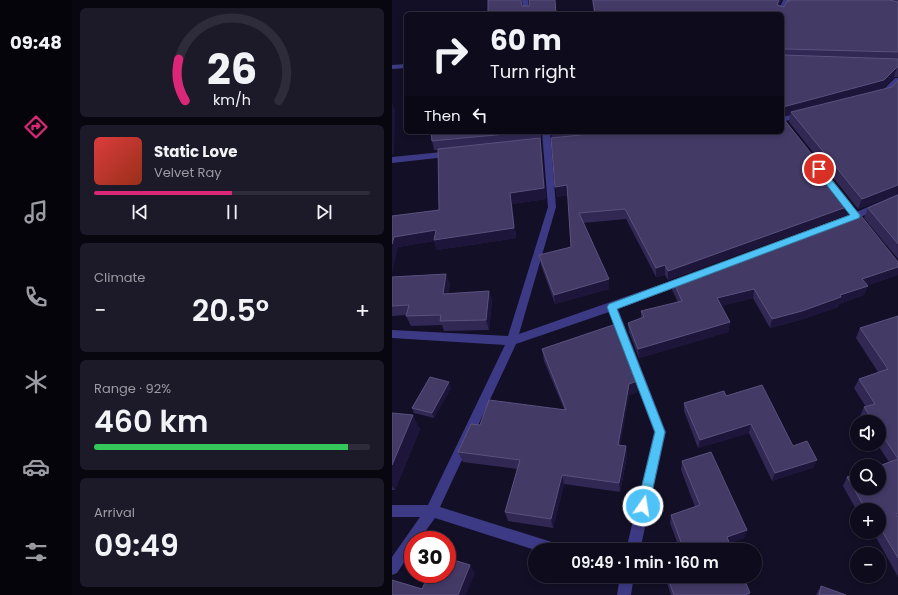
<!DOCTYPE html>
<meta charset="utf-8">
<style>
:root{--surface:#0e0b1c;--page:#1c1929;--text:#f1f3f6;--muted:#9b9ba3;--line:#2e2b3b;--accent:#db2777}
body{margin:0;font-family:Poppins,sans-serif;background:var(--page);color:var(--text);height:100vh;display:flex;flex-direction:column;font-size:15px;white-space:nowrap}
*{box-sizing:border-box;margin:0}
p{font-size:13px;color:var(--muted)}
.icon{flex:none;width:22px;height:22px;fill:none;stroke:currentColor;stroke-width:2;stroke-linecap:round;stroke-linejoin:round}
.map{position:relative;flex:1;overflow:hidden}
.drawer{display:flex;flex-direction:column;gap:8px;padding:8px;background:#08060f;width:320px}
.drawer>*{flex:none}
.top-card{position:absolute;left:12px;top:12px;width:380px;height:122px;border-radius:6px;box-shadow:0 2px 6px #0003,0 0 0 1px var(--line);background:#0e0b1c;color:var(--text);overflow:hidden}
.controls{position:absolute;left:458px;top:415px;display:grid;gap:8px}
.controls a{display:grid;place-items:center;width:36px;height:36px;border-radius:50%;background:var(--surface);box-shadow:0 2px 6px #0003,0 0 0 1px var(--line);font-size:20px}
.speed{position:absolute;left:12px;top:531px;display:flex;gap:8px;font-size:20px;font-weight:700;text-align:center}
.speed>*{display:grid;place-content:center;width:52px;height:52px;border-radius:50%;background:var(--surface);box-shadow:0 2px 6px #0003,0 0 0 1px var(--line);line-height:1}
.speed .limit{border:6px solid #d22;background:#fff;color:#111}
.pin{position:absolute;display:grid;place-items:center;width:34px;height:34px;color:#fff;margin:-17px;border:2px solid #fff;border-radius:50%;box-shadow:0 1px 4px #0007}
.me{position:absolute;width:44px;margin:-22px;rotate:13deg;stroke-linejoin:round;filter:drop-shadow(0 0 3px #0008)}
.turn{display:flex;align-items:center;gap:14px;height:84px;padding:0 20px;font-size:18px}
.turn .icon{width:52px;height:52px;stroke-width:2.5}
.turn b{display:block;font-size:28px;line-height:34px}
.then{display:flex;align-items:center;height:38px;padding:0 20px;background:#0003;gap:8px;font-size:15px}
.big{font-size:30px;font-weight:600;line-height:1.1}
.drawer .tile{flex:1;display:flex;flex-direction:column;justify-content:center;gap:6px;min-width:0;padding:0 14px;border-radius:6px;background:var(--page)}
.drawer .dial{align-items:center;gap:0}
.dial svg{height:104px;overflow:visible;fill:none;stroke:var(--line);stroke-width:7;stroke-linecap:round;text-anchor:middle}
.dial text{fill:var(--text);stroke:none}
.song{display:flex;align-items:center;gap:12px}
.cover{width:48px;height:48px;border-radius:6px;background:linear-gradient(135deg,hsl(0 70% 55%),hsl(10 70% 35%))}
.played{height:4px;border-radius:2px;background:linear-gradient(90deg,var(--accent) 50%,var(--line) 50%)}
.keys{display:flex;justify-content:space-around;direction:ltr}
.heat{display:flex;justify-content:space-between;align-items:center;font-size:22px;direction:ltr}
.charge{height:6px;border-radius:3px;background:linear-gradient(90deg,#34c759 92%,var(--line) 0)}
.trip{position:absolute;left:136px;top:543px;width:234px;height:40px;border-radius:20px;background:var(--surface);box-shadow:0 2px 6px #0003,0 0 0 1px var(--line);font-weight:600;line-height:40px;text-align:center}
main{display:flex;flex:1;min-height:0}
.tab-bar{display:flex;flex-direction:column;width:72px;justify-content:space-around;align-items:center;background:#06040b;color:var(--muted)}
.tab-bar .icon{width:28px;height:28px}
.tab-bar .on{color:var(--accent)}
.tab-bar b{font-size:18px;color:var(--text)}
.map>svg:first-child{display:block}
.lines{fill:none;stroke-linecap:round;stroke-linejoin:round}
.minor{fill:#3d3a85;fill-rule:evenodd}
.wall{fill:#312854}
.shaded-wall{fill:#1d163a}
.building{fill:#433a66;stroke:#5a527e}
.route{fill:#4fc3f7;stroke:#337fa1}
</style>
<main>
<nav class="tab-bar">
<b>09:48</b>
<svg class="icon on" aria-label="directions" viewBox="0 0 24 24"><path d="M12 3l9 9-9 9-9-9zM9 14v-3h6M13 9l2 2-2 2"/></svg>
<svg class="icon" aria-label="music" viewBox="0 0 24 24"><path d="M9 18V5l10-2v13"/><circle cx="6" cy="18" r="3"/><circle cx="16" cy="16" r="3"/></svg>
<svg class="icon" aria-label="phone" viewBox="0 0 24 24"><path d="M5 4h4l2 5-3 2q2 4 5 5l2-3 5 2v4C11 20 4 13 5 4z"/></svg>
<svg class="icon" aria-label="climate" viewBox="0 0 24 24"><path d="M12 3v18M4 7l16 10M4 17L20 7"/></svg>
<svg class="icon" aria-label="car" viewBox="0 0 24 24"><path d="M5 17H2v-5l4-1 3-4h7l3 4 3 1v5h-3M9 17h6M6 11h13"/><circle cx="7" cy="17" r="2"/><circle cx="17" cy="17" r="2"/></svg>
<svg class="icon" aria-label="filters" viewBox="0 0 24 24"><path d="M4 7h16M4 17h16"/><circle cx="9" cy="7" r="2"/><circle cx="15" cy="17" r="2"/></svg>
</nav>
<section class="drawer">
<div class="tile dial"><svg viewBox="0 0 100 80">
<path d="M14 69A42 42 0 1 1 86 69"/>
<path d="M14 69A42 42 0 0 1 9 37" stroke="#db2777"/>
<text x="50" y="56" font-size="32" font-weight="700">26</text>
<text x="50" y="72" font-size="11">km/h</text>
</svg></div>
<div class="tile">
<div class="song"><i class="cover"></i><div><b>Static Love</b><p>Velvet Ray</p></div></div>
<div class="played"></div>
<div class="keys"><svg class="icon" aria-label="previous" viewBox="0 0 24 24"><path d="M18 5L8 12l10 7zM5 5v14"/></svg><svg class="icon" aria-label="pause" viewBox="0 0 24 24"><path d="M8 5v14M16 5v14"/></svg><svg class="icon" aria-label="next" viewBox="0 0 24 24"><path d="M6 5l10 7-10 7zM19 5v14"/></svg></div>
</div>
<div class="tile"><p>Climate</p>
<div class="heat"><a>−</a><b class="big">20.5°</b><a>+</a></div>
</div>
<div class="tile"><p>Range · 92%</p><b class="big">460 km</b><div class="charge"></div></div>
<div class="tile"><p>Arrival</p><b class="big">09:49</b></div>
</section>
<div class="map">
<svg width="506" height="595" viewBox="0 0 506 595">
<rect width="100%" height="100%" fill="#130f26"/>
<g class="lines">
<path class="minor" d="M130,0H136L138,14H132Z
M391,0H397L390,15V14H385Z
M14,64V68L0,69V65Z
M503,78H506V84L496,95L487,96V92L490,91Z
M410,112L414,114L413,116L390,122V117Z
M150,132H158L164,207L127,334L290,277H296L298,280L296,283L226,309L274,432L248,550H234L262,432L217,312L124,344L48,507L163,543L168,545L170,550H143L43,518L27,540H21V549L5,573L0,575V557L28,517H0V505H36L113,345L0,338V330L116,336L156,207Z
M60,151L64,154L63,156L0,163V157Z
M506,194V201L459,221H453L451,219L453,217Z
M228,576H242L239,595H225Z"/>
</g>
<path class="wall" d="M200,0H389L387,6L392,7L398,0H506V77H502L490,89L506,194L466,209L397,122L398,115L391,117V118L457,214L276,280L273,275L264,277L234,219L191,223L217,289L163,304L149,265L147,255L179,247L176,195L165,197L159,132H390V14H202Z
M39,132H149V141H148L154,199L120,204L124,238L45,250L42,241L6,247L0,216L47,210L46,150H42L40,141Z
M506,195V259L472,218L476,208Z
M506,262V275L476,285L472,295L447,304L446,307L408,320L378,328L361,298L329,306L338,322L336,332L247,358L237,332L236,323L249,318V311L286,302L280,290L281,281Z
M0,277L58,284L56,294L97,291L100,301L97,330L52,331L50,325L19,326L14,316V315L0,316Z
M506,316V577L481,532H487V510H465V511L451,486L455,477L497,462L485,444H487V422H471L468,416L472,407H474L462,388L467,379L486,372L464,338L468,328Z
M150,349L245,392L237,395L228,445L234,446L235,456L228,492L172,484L161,528L116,521L113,512L125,469L71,462L66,452L172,409L152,361Z
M59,388L42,418L22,413L20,408Z
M334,396L401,446L422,467L380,481L357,433L306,448L292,411V403Z
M0,413L28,429L3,490H0Z
M290,461L355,530L352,538L337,543L340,550H288L278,523L279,515L303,507L289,470Z
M274,576H351L357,595H279L274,580Z
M429,586L454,595H424L425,593Z"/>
<path class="shaded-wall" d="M387,0H389L384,14L385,5Z
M505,67L502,77L489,90L399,112L398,115L390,117L391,107Z
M0,102L3,110L2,154L0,155Z
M148,138L150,149L154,199L120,204L124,238L45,250L42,241L6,247L0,275V244L2,237L44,230L118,193Z
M175,185L176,195L165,197L163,187Z
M506,185V194L466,209L470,199Z
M460,205L457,214L276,280V271Z
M273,265V275L264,277V268Z
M506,267V275L467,288L470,279Z
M54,274L58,284L55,304L51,294Z
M217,279V289L163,304L162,295Z
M476,286L472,295L447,304L446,307L408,320L378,328L380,319Z
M362,289L361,298L324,308L325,298Z
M97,291L100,301L97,330L94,320Z
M338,322L336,332L247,358L246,349Z
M245,381V392L237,395L227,455L226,445L237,384Z
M57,382L59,388L42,418L40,413Z
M21,415L28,429L3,490L0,486V465Z
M359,424L357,433L306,448L308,440Z
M234,446L235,456L228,492L227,483Z
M425,460L422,467L380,481L383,473Z
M170,475L172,484L161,528L159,519Z
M355,530L352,538L333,544L335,537Z
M78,565L83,573L74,595H66Z"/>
<path class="building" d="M96,0H129L130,6H138L137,0H163L164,14H96Z
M201,0H387L385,5L392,7L396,0L397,2L398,0H497L506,2V52L392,49L390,50L391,55L506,59V67H505L492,80L391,107V118L460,205L276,271L273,265L264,268L233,209L187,213L217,279L162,295L147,255L179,247L175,185L163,187L159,138L218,132H390V14H203Z
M506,80V185L470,199L399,112L500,87Z
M39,132H135L40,141Z
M148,138L152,188L118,193L122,228L42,240L44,230L2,237L0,244V216L47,210L46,149Z
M506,195V244L476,208Z
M466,212L506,262V267L470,279L476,286L448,295L449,297L410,311L380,319L362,289L325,298L338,322L246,349L236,323L252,317L249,311L290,301L281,281Z
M54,274L51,294L97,291L94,320L48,321L49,315L14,316L17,305L0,306V277Z
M506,316V513L504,514L506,518V558L487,526V510H474L455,477L465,474V488H487V466L506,459L487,430V422H482L472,407L483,404L467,379L496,369L468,328Z
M224,324L245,381L237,384L226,445L234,446L227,483L170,475L159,519L113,512L128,460L66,452L79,424L88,425L97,400L174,410L150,349Z
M38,377L57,382L40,413L20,408Z
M370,385L401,446L415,441L425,460L383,473L359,424L308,440L292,403L332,391L334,396Z
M0,413L21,415L0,465Z
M319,452L355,530L335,537L340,550H292L279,515L308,505L290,461Z
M55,558L78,565L66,595H0V580L30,589L37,574H55Z
M275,576H351L358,593L352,595H282Z
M429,586L454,595H427Z"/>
<path class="route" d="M427,167L430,168L467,214L468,216L467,218L225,309L273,432L257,506L255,510L251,511L247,510L245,506L263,432L215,307L217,304L458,215L424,171L423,169Z"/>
</svg>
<div class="controls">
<a><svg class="icon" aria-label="sound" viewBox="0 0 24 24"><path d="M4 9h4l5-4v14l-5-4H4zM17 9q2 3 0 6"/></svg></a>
<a><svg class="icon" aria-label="search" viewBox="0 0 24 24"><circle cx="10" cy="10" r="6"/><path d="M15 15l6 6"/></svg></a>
<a>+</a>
<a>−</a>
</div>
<div class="speed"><div class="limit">30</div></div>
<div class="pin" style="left:427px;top:169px;background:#d93025"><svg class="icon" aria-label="arrive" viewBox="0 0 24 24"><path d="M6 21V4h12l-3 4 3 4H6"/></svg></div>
<svg class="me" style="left:251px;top:506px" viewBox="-20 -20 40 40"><circle r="17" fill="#4fc3f7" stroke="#fff" stroke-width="3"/><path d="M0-11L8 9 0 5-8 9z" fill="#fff"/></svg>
<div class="trip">09:49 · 1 min · 160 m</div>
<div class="top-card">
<div class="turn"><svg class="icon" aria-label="right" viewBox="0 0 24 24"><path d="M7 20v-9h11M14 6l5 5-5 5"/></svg><div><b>60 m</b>Turn right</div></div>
<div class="then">Then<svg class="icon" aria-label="left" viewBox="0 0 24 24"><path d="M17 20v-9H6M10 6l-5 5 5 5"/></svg></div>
</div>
</div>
</main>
